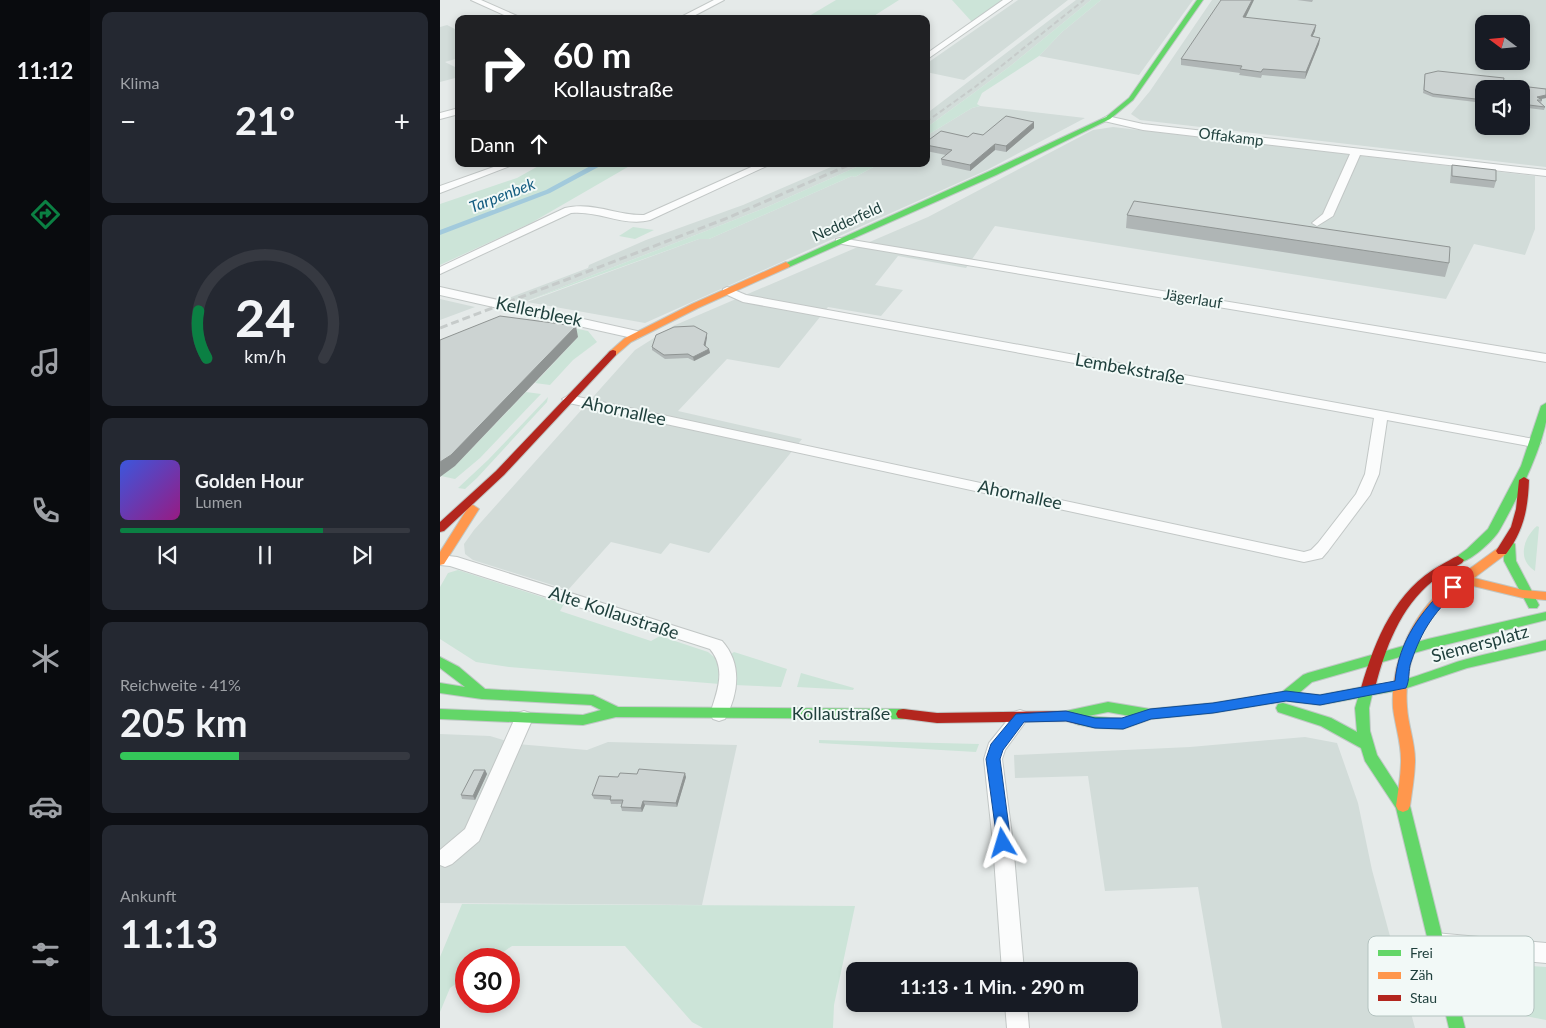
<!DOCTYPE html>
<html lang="de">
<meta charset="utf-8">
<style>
:root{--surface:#171b24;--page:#242831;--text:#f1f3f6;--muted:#9ea1a6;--line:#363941;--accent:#0b8043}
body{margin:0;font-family:Lato,sans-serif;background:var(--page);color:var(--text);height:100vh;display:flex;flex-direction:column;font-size:19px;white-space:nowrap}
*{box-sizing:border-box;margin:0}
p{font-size:16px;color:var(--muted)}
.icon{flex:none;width:28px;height:28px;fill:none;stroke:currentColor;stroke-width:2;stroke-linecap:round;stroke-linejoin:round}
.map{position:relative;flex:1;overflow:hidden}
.side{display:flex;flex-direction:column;gap:12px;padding:12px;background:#0d0f14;width:350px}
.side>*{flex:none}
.guide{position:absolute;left:15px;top:15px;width:475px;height:152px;border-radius:10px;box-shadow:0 2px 8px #0003;background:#202124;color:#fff;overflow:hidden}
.needle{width:32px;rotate:286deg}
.tools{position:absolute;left:1035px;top:15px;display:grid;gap:10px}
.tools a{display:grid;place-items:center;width:55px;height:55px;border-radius:10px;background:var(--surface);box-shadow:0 2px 8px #0003;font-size:25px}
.speed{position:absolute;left:15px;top:948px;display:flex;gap:10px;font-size:25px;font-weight:700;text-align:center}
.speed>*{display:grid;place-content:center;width:65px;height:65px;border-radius:50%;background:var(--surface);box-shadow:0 2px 8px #0003;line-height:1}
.speed .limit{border:8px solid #d22;background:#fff;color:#111}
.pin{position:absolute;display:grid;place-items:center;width:42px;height:42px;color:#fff;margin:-21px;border-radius:10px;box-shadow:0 2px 8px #0006}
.me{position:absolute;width:55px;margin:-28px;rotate:353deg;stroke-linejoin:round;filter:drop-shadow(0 0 4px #0008)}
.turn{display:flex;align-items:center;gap:18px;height:105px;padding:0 15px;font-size:22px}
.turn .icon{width:65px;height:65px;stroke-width:2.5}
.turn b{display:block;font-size:35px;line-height:42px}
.then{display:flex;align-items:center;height:48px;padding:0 15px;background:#0003;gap:10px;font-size:19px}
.big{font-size:38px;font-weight:700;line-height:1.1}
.side .tile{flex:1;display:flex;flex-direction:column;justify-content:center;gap:8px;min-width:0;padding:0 18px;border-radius:10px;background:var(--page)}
.side .dial{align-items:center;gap:0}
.dial svg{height:130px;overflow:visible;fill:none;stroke:var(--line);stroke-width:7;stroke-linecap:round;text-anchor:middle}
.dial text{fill:var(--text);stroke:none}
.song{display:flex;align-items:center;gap:15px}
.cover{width:60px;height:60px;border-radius:8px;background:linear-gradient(135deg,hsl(230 70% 55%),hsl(310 70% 35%))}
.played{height:5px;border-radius:2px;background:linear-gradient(90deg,var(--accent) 70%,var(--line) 70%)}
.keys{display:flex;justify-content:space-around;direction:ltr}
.heat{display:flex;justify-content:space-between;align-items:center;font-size:28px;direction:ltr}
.charge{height:8px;border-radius:4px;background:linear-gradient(90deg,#34c759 41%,var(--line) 0)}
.trip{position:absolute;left:406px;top:962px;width:292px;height:50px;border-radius:10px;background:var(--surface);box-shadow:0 2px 8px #0003;font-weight:700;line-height:50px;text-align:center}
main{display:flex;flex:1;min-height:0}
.menu{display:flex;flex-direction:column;width:90px;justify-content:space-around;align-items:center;background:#090b0e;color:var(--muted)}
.menu .icon{width:35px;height:35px}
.menu .on{color:var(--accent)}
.menu b{font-size:22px;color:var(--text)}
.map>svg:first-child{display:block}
.built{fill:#d2dcd9;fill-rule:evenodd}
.green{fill:#cce4d8}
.water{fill:#a2cadc}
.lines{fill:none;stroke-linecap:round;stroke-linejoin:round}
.street-casing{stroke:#c2c7c6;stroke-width:2}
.fast-casing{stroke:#c0c8c6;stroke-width:2}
.slow-casing{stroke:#c0c8c6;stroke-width:2}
.jam-casing{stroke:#c0c8c6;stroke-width:2}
.street{fill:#fbfcfc;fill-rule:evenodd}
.fast{fill:#63d668;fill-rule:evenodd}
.slow{fill:#ff974d;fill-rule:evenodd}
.jam{fill:#b3261e;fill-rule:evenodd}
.rail-far1{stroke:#c6cbca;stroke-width:2;stroke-dasharray:5.5 3;stroke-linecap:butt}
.rail{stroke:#c6cbca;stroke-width:3;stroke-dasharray:8 4;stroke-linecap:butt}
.wall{fill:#afb5b5}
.shaded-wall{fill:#8f9493}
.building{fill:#ccd3d2;stroke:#8f9493}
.route{fill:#1a73e8;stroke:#114b97}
.labels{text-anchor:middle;stroke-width:4;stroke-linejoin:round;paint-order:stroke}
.far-street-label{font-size:15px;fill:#20403d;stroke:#f2f9f7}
.far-water-label{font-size:16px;font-style:italic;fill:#155d81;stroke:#f2f9f7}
.street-label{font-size:18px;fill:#20403d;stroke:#f2f9f7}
.key{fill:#f2f9f7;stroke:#b3c2bf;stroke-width:1}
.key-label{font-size:14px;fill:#20403d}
</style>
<main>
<nav class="menu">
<b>11:12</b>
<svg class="icon on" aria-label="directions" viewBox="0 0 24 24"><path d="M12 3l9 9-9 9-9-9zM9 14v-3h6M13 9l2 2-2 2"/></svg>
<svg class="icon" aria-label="music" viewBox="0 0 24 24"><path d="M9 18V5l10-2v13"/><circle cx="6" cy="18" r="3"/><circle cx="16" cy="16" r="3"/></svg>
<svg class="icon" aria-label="phone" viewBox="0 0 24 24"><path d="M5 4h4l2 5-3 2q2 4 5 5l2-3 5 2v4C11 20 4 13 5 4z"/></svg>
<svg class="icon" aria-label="climate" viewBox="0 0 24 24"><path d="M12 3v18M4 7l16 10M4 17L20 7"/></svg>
<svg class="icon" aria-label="car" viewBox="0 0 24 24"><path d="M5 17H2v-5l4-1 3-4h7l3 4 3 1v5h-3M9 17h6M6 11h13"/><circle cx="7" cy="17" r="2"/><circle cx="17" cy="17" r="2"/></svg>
<svg class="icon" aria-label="filters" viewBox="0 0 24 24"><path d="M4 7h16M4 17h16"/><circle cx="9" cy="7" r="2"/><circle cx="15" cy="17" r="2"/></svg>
</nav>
<section class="side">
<div class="tile"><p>Klima</p>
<div class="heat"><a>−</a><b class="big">21°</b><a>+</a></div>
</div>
<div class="tile dial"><svg viewBox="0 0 100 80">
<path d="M14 69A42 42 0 1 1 86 69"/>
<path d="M14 69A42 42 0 0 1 9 40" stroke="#0b8043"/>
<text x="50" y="56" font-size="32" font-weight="700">24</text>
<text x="50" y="72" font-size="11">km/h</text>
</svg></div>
<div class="tile">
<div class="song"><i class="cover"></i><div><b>Golden Hour</b><p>Lumen</p></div></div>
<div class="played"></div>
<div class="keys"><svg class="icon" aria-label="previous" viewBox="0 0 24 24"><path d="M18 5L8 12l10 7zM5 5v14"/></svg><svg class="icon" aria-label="pause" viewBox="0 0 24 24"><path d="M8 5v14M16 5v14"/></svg><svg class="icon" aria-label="next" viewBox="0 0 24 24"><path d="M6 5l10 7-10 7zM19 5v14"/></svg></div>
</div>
<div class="tile"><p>Reichweite · 41%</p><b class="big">205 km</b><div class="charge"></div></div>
<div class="tile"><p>Ankunft</p><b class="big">11:13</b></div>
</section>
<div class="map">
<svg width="1106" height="1028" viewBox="0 0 1106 1028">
<rect width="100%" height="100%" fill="#e5eae9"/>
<path class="built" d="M578,0H628L524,80L486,72V64Z
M636,0H651L569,67L486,128V114Z
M661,0H753L699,75L599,56L622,32Z
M772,0H1106V167L700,120L691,114L710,91ZM1044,24H1081V61H1044ZM1044,89H1081V126H1044Z
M7,25L19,31V58L5,62L19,69V77L0,82V27Z
M540,106L645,118L547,170L205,323L87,302L259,239H269L412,176L415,177L439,164H486V136L532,108Z
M673,127L1095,176V229L1085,255L1034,244L1006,299L555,226L526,268L458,256L435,285L463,290L441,316L388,307L339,368L287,359L238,411L362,439L269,553L230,543L221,554L171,542L128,590L33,560L25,554L24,544L34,530L195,350L233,326L488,217L653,130Z
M398,164H423L327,207L84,302L66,299L148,268L149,265L206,240L303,205Z
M0,299L35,307L0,320Z
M0,734L50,736L77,744L147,750L168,742L297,745L262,905L0,903Z
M865,737L897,743L918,803L932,870L975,1028H782L758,887L665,891L648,776L575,778L574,755L750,747Z"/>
<path class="green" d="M396,0H459L429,19H364Z
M512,0H562L532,22Z
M651,0H661L622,32L599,56L542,93L537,104L540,106L532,108L486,136V128L569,67Z
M102,164H193L91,223L0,265V204L77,178Z
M423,164H439L415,177L412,176L269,239H259L84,302L327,207Z
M193,227L214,230L195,239L179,236Z
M93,320L148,331L157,342L133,360L110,385L95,383L138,337L83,330Z
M86,392L101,394L40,458L15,479L1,476L15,466Z
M108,397L107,402L37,478L25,489L18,488L48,460Z
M1097,526L1099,527L1095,571C1077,560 1083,538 1097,526Z
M18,570L124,604L120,611L211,641L220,636L268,652L279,661L280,684L69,667L36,662L0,639V587L8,573Z
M294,652L347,669L341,687L294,685L297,672L291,654Z
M361,673L414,688L413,690L357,687Z
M379,740L539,744L536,752L379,743Z
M22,904L415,906L394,1005L393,1028H263L252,1022L185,946H72L53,959H26V977L10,988L0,1012V957Z
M1076,965L1106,967V1020L1059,1011L1063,969Z"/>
<path class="water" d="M154,164H164L110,193L0,235V230L106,190Z"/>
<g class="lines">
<g class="street-casing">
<path id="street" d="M31,0H41L84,19H73Z
M274,0H284L248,19H237Z
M563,0H572L486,60V54Z
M19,108V114L0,119V113Z
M667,116L703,124L1106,170V176L920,155L893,216L877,226L872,223L883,214L910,154L703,130L664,121L662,119Z
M62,164H75L0,193V186Z
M318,164H331L210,220C184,227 158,210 131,213L0,274V267L125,208C152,201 178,216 204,215Z
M400,238L1106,354V362L396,243V239Z
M0,287L197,331L203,335L197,339L0,295Z
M287,287L306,295L1094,439L1101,443L1094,447L947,420L939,474L930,495L888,551L882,558L864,562L129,403L122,399L129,395L864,552L871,550L878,543L916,494L925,474L934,418L303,302L283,293V289Z
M0,555L17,557L282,641C302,663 299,693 285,719L279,721L273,719L270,714C277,692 287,669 270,649L10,566L0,565Z
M580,710L586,712L589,717L565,750L562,759L573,843L584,971H562L553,843L544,759L549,743L574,712Z
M84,711L90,713L93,718L39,841L12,864L5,867L0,865V850L25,829L75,718L78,713Z
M995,933L1106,943V963L995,953L987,950L984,943L987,936Z
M565,1004H587L589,1028H567Z"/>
</g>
<g class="fast-casing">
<path id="fast" d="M757,0H763L693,100L670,119L556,175L349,267H343L342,265L550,171L666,117L689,98Z
M1106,403C1106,409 1106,416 1106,422C1099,456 1076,501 1059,531C1053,541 1026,566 1014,563L1012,560L1027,549L1048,529L1081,466L1101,406Z
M1069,540L1075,544L1076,561L1099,605L1097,608H1089L1064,561L1063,544Z
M1106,612V620L988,649L872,682L859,693L880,695L922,687L923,685L928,683C950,690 1003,665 1027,659C1053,652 1080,647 1106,640V650L1027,668L961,690L932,695L929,708L930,731L937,755L970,806L1025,1028H1009L956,808L925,761L921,748L881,726L838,712L836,708L838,704L843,703L891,718L917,732L915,708L918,698L880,705L846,701L773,713L711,719L683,729L655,728L636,724L635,719L626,721L621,720L619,716L621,712L626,711L668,702L710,709L773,703L842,692L863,675L868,673L988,639ZM668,712L690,716L682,719L648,716Z
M0,657L19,667L45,689L153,695L178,707L463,709L468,710L470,714L468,718L463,719L176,717L143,725L0,719V709L143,715L161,710L151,705L42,699L0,693V683L25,687L0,668Z"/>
</g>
<g class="slow-casing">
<path id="slow" d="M346,262L350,265L349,267L258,308L191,342L176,355H170L168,353L185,338L252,304Z
M33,505L39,509L4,564L0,565V552L29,506Z
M1062,547L1066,548L1068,551L1066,554L1034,578L1083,590L1106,592V600L1083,598L1025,584C986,613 963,659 967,707C968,725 975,742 975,760C975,775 972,791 970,806L968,810L963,812L958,810L956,806C958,791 961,776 961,760C961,742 955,725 953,708C950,660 974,609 1013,581L1009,578L1011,575H1021L1058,548Z"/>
</g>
<g class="jam-casing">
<path id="jam" d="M173,350L176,351V355L64,475L4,531L0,532V522L56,471L170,351Z
M1084,477L1089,480C1088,508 1084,531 1066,554H1058L1056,551L1071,527L1076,509L1079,480Z
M1018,556L1024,560L1022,563C1012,569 1002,574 993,581C960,607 945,649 935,688L933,691L928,693L923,691L921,688C935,640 955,590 1001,565C1007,562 1012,558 1018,556Z
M463,709L497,713L626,711L646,716L648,720L646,724L641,725L626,721L497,723L458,718L456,714L458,710Z"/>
</g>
<use href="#street" class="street"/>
<use href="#fast" class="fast"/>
<use href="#slow" class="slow"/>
<use href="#jam" class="jam"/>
<path class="rail-far1" d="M486,122L535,87L644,0"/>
<path class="rail" d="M0,328L285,219L411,164"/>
</g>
<path class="wall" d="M857,0H873L872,2Z
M806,18L875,31L872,37L880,38L879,44L865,79L822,75L821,78L799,75L800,73L741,65V59Z
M985,74L1106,89V98L1100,99L1102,100L1101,103L1105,107L1104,110L1081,107V89H1044V103L993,97L983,93Z
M594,122V128L566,152L555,150L530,171L502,165L501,159L506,155L486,151V142L543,135Z
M1012,165L1056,181L1054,188L1010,183L1011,171Z
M687,215L1009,263L1005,277L686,228Z
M267,333V337L265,346L269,349L270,353L254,361L248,358L225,359L212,350V347Z
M45,770L47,774L35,800L22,799L21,795Z
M178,777H246L237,807L205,805L202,812L182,811L181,807L182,804H171L170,800L154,799L152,795Z"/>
<path class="shaded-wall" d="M812,0H814L803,23V17Z
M876,25L875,31L870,42L871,36Z
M880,38L879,44L865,79L866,72Z
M1106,95V98L1096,100L1097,97Z
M594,122V128L566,152V146Z
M555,144V150L530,171V165Z
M136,326L138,337L15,466L0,477V462Z
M267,333V337L265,349L264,345Z
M269,349L270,353L254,361L253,357Z
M45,770L47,774L35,800L33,796Z
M245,773L246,777L237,807L236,803Z
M203,801L205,805L202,812L201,808Z"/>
<path class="building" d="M781,0H812L803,17L876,25L871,36L880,38L866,72L823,69L821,72L800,69L802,66L741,59Z
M998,71L1064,78L1063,84L1106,89V95L1097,97L1102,100H1097L1105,107L1081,104V89H1044V100L993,94L984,90L985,74Z
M566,116L594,122L566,146L555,144L530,165L501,159L512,150L486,145V142L501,131L528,137L533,133L543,135Z
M1012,165L1056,170V181L1012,176Z
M694,201L1010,247L1009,263L687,215Z
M60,316L136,326L11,455L0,462V340Z
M254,326L267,333L264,345L269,349L253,357L248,354L224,355L212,347L216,335L234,327Z
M199,769L245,773L236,803L203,801L201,808L181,807L183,800H170L171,796L152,795L159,776L178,777L180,773L197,774Z
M34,770H45L33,796L21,795Z"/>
<path class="route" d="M1013,583L1019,587L1017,590C992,616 983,628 971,662C968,670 970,680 966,688L880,705L846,701L773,713L711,719L683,729L655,728L626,721L584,722L563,750L560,759L571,843L568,848L563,850L558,848L546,759L551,744L576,714L626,711L655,718H682L710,709L773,703L846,691L880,695L955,681C959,640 981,612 1009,584Z"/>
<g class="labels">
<g class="far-street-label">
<text transform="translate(791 137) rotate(7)" y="5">Offakamp</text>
<text transform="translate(407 222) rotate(-24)" y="5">Nedderfeld</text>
<text transform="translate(753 299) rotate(9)" y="5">Jägerlauf</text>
</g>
<g class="far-water-label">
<text transform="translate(62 195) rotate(-21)" y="6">Tarpenbek</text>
</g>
<g class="street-label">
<text transform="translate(99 312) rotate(12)" y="6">Kellerbleek</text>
<text transform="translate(690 369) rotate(10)" y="6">Lembekstraße</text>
<text transform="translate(184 411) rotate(12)" y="6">Ahornallee</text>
<text transform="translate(580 495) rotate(12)" y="6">Ahornallee</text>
<text transform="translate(174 613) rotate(18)" y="6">Alte Kollaustraße</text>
<text transform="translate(1040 644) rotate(-15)" y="6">Siemersplatz</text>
<text x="401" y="720">Kollaustraße</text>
</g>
</g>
<rect x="928" y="936" width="166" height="80" rx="8" class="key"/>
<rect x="938" y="950" width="23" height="6" fill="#63d668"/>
<rect x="938" y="972" width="23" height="7" fill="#ff974d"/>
<rect x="938" y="995" width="23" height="6" fill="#b3261e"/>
<g class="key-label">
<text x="970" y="958">Frei</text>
<text x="970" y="980">Zäh</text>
<text x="970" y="1003">Stau</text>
</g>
</svg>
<div class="tools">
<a><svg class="needle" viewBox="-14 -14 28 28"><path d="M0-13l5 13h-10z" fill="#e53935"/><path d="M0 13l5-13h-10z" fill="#9ea1a6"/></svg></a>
<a><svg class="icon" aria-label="sound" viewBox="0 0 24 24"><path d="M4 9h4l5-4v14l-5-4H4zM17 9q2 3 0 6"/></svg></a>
</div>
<div class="speed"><div class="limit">30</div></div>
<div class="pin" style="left:1013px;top:587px;background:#d93025"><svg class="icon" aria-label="arrive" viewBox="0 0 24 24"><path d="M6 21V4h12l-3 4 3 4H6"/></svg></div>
<svg class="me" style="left:563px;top:843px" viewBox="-20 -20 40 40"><path d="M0-17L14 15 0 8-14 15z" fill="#1a73e8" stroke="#fff" stroke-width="4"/></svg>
<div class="trip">11:13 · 1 Min. · 290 m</div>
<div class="guide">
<div class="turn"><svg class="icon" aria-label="right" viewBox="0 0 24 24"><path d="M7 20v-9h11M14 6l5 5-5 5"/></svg><div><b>60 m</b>Kollaustraße</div></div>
<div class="then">Dann<svg class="icon" aria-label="ahead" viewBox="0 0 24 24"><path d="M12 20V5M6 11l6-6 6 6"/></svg></div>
</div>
</div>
</main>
